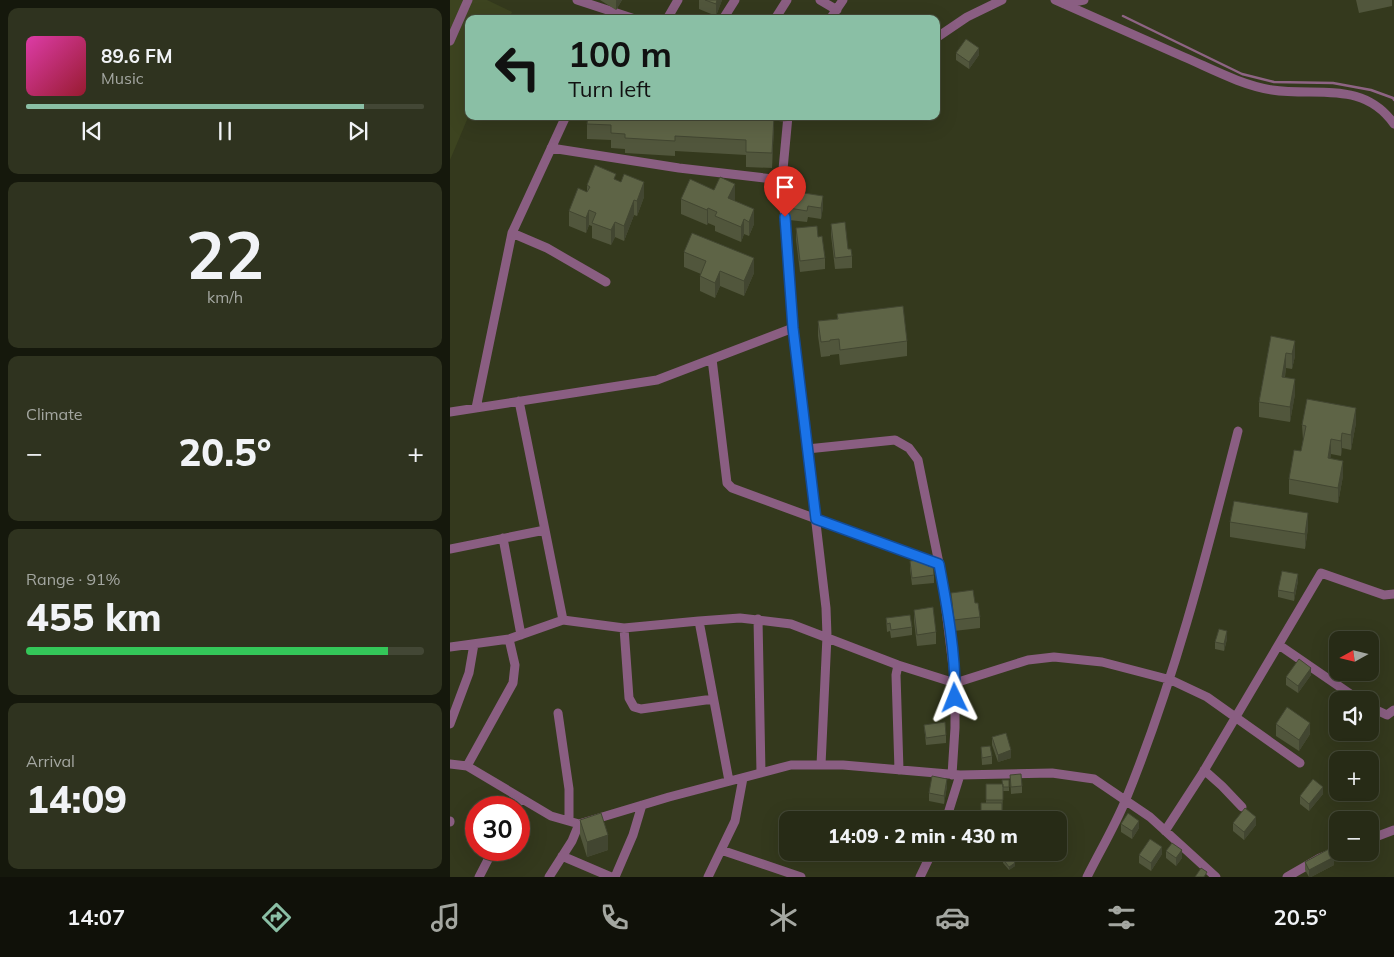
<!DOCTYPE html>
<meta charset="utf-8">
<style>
:root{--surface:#272b16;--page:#2f331f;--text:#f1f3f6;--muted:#a4a7a1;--line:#434735;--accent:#8abfa5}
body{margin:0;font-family:Mulish,sans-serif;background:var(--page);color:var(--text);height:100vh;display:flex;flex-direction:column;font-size:19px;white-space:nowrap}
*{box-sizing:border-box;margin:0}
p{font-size:16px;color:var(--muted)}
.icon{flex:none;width:28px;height:28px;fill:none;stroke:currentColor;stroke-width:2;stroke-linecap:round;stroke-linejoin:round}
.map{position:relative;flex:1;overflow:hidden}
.side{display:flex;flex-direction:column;gap:8px;padding:8px;background:#15180c;width:450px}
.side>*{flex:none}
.top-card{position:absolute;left:15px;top:15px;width:475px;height:105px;border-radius:10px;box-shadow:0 5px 20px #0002,0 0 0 1px var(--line);background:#8abfa5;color:#111;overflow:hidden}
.needle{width:32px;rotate:262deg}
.tools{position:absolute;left:879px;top:631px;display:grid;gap:10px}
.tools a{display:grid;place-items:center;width:50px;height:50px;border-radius:10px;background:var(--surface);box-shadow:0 5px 20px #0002,0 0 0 1px var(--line);font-size:25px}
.speed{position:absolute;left:15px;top:796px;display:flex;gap:10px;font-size:25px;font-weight:700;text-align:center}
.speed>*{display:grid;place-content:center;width:65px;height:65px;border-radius:50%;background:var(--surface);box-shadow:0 5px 20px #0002,0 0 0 1px var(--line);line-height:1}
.speed .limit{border:8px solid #d22;background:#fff;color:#111}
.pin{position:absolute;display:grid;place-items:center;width:42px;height:42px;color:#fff;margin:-51px -21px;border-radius:50% 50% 50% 0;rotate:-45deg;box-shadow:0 0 5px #0007}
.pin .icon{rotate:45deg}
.me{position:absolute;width:55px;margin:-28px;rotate:358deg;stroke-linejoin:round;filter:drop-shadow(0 0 4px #0008)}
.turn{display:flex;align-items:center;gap:18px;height:105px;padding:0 20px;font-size:22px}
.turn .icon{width:65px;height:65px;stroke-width:2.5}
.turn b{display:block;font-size:35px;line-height:42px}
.big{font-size:38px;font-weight:800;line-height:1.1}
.side .card{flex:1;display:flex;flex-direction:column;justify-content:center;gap:8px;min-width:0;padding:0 18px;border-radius:10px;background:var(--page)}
.side .dial{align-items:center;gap:0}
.dial b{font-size:65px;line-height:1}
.song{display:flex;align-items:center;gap:15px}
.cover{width:60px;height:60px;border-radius:8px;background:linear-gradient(135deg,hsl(320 70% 55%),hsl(350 70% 35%))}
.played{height:5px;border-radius:2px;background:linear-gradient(90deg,var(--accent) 85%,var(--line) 85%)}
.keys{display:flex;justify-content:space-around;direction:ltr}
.heat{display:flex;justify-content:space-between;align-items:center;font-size:28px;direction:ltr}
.charge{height:8px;border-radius:4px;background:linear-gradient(90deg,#34c759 91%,var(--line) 0)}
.trip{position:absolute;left:329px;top:811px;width:288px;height:50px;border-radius:10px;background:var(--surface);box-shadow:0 5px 20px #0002,0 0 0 1px var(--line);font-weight:800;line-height:50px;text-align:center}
.tabs{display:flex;height:80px;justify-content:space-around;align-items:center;background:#101109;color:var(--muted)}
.tabs .icon{width:35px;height:35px}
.tabs .on{color:var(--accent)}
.tabs b{font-size:22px;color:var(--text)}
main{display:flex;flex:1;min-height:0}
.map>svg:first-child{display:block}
.built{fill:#3d4420}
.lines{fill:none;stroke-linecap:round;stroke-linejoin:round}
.stream{stroke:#8e6484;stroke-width:2.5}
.minor{stroke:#8a5e82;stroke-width:9}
.wall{fill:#51563c}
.shaded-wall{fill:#424631}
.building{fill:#5e6446;stroke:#424631}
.route-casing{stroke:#114b97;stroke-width:12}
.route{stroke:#1a73e8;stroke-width:9}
</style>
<main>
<section class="side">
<div class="card">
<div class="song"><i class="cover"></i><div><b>89.6 FM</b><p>Music</p></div></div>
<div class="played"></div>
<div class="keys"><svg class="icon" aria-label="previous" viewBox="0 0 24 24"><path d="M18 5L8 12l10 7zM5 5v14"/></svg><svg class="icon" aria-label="pause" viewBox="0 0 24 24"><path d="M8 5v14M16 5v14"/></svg><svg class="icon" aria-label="next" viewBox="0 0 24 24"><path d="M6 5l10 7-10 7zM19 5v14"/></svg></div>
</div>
<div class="card dial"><b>22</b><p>km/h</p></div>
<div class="card"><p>Climate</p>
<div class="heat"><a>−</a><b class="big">20.5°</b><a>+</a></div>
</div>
<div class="card"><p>Range · 91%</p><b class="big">455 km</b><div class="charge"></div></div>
<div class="card"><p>Arrival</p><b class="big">14:09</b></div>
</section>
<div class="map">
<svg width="944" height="877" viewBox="0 0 944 877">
<rect width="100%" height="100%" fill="#34391d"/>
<path class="built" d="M0,0H37L62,12L59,19H19V115L0,160Z"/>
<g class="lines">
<path class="stream" d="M673,16L792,74L824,82L883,83L921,90L943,98L944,100"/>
<path class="minor" d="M127,0L185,19
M370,0L387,10
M605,0C648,19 691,38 734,57C762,69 791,85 822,90C867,97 913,80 944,124
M614,4L634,0
M217,19L228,0
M273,19L285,0
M325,19L337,0
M380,19L393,0
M486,38L517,17L552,0
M0,41L18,0
M319,116L338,117
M338,116L332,180L343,328L376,608L377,636L371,765
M101,148L229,168L332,180
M62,233L97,248L156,282
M262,359L277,483L282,488L489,564
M69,401L95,530
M26,408L62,233L116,116
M0,412L207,380L343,328
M357,449L445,440L459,448L468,460L492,578L505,683V728L502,775
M53,538L71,635
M0,549L95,530L113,620
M308,619L311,773
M249,621L290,618L341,624L448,665L505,683L578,660L604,657L652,662L721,680L757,697L850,763
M174,628L179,698L184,707L191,709L263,699
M829,645L909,700
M0,647L59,639L113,620L174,628L249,621L279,781
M448,665L446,675L449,770
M920,707L937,715L944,710
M108,713L119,789V821
M0,724L19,673L24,644
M0,764L17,766L101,816L129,824L219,797L341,765H393L510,775L602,773L644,779L700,817L766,877
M17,766L63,683L65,665L59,639
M754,770L772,786L792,807
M65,808L70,798
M496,820L510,775
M0,821V822
M715,831L752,774L871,573L934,595L944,594
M920,839L944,830
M271,850L351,877
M112,856L161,877
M29,877L43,850
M99,877L122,841L129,824
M165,877L183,835L192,805
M258,877L285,821L293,778
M470,877L482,852
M637,877C650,851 665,826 676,799C725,679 756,556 788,431
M837,877L870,858L888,851"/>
</g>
<path class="wall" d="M150,0H172L166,10Z
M249,0H272L266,16L249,9Z
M906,0H942V6L909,13Z
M506,53L529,55L519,69L506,60Z
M137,124H324L322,168L296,167V155L225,151V156L175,153V149L161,148V140L137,139Z
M166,180L194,197L187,216L184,215L174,241L165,237L161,245L142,238V226L139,225L136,233L119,226V211L137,192V185Z
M341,191L373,207L371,219L358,217L357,222L339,220V208Z
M231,199H285L284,200L304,224L299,236L294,234L291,242L265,231V226L258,223L257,225L231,214Z
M381,224L402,256V268L385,269L381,235Z
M346,228L368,237L375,258V269L350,272L346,240Z
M234,252L304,273L294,296L270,286L265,298L250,291V276L251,274L234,267Z
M387,314L457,341V356L390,365L389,354L380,355V356L371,357L368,336V321L387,319Z
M821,336L845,356L842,369L836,368L835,377L845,394L840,422L809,417V402Z
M906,423L901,450L892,448L891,456L881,454L880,459L893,476L888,503L839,494V479L851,451L853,440L852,425Z
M780,522L858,528L855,549L780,537Z
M460,561L484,575V583L462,585L460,569Z
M848,581L844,601L828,597V590Z
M501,593L525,603L530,617V628L504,631L501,605Z
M464,610L486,632V644L467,646L464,621Z
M436,618L462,627V635L441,638L440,631L437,632Z
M777,639L774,651L765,649V642Z
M861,675L848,693L836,685V677Z
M826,724L860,734L849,751L826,736Z
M474,725L496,735V743L476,745Z
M542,737L561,758L548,762L542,745Z
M531,747L542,756V764L532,765Z
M560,775L572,786V793L561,794Z
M552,780L559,787V791H553L552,819H531V803H536V784H552Z
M497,786L494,804L479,801V793Z
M873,794L859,811L850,804V796Z
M130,820L158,850L137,857L130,835Z
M783,823L806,825L794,840L783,831Z
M671,824L689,828L682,839L671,832Z
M716,851L732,858L726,866L716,858Z
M712,854L701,871L689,863V855Z
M553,859L565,866L559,870L553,863Z
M855,862L884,865L861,877H859L855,870Z"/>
<path class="shaded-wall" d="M166,0H172L166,10Z
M267,0H272L266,16V4Z
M529,48V55L519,69V62Z
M324,116V124L322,168V153Z
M194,182V197L187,216V201Z
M285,184V199L278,213V198Z
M373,196V207L371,219V208Z
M184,200V215L174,241V226Z
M258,208V223L257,225V210Z
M304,209V224L299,236V222Z
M139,210V225L136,233V218Z
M294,219V234L291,242V227Z
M165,222V237L161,245V230Z
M304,258V273L294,296V281Z
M270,271V286L265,298V283Z
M845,341V356L842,369V354Z
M836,353V368L832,392V377Z
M845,379V394L840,422V407Z
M906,408V423L901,450V435Z
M892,433V448L891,456V441Z
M881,439V454L878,473V458Z
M893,461V476L888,503V488Z
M858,513V528L855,549V534Z
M848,574V581L844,601V593Z
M777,631V639L774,651V644Z
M861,668V675L848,693V686Z
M860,723V734L849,751V740Z
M561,750V758L548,762V755Z
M497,779V786L494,804V796Z
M873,787V794L859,811V804Z
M806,817V825L794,840V832Z
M689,821V828L682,839V831Z
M158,835V850L137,857V842Z
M712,847V854L701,871V863Z
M732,850V858L726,866V858Z
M884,857V865L861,877H859V870Z
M565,863V866L559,870V867Z"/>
<path class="building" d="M255,0H267L266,4Z
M337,15L343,19H335Z
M516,39L529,48L519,62L506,53Z
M138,116H324L322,153L296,152V140L225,136V141L175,138V134L161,133V125L137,124Z
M145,165L166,174L164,179L171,182L174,174L194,182L187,201L184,200L174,226L165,222L161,230L142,223L146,213L139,210L136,218L119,211L128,188L137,192L140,187L137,185Z
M270,177L285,184L278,198L304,209L299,222L294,219L291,227L265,216L267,212L258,208L257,210L231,199L240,179L264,190Z
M341,191L373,196L371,208L358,206L357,211L339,208Z
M395,222L398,249H401L402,256L385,258L381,224Z
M367,226L368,237L372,236L375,258L350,261L346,228Z
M242,233L304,258L294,281L270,271L265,283L250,276L256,261L234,252Z
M453,306L457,341L390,350L389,339L380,340V341L371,342L368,321L388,319L387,314Z
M821,336L845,341L842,354L836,353L832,377L845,379L840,407L809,402Z
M857,399L906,408L901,435L892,433L891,441L881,439L878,458L893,461L888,488L839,479L844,450L851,451L856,426L852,425Z
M784,501L858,513L855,534L780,522Z
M477,559L478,566L483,565L484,575L462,578L460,561Z
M832,571L848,574L844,593L828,590Z
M523,590L525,603H528L530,617L504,620L501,593Z
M483,607L486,632L467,635L464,610Z
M460,615L462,627L441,630L440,623L437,624L436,618Z
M769,629L777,631L774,644L765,642Z
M849,659L861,668L848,686L836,677Z
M837,707L860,723L849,740L826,724Z
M495,722L496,735L476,738L474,725Z
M556,733L561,750L548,755L542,737Z
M540,746L542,756L532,758L531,747Z
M571,774L572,786L561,787L560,775Z
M482,776L497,779L494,796L479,793Z
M863,779L873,787L859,804L850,796Z
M552,780H559V787H553Z
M536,784H553V800H536Z
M531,803H552V811L531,812Z
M795,808L806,817L794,832L783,823Z
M151,813L158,835L137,842L130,820Z
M678,813L689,821L682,831L671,824Z
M700,839L712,847L701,863L689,855Z
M722,843L732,850L726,858L716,851Z
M879,849L884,857L859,870L855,862Z
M559,855L565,863L559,867L553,859Z
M751,868L757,872L754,877H745Z"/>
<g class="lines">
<g class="route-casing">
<path id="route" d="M335,217L343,328L366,519L489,564C497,606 506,655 505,698"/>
</g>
<use href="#route" class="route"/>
</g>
</svg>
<div class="tools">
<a><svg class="needle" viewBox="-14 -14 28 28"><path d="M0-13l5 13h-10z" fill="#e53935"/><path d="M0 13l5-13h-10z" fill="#a4a7a1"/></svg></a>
<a><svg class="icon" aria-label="sound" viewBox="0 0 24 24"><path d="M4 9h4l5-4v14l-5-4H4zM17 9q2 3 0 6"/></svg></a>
<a>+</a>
<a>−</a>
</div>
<div class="speed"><div class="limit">30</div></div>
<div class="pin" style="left:335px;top:217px;background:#d93025"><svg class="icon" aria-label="arrive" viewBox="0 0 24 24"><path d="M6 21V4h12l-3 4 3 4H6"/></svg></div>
<svg class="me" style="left:505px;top:698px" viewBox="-20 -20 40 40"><path d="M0-17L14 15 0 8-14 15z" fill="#1a73e8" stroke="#fff" stroke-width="4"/></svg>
<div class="trip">14:09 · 2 min · 430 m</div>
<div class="top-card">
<div class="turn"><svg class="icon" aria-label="left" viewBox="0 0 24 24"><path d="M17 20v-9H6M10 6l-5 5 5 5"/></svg><div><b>100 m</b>Turn left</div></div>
</div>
</div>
</main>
<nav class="tabs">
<b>14:07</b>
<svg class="icon on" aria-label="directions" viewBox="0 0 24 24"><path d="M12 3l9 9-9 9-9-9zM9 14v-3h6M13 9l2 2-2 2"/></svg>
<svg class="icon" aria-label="music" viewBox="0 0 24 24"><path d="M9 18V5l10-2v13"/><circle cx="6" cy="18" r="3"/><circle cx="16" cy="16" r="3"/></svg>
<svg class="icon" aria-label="phone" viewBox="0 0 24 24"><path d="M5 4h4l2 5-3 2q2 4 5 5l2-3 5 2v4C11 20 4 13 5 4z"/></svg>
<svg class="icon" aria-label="climate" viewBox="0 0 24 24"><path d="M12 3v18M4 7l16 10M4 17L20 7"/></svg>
<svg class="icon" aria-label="car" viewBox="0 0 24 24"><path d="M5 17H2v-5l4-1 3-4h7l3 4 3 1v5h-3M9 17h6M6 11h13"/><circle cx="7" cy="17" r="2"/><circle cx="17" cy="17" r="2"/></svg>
<svg class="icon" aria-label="filters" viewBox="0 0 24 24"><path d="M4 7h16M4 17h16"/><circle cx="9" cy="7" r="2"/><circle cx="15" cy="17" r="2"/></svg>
<b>20.5°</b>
</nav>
